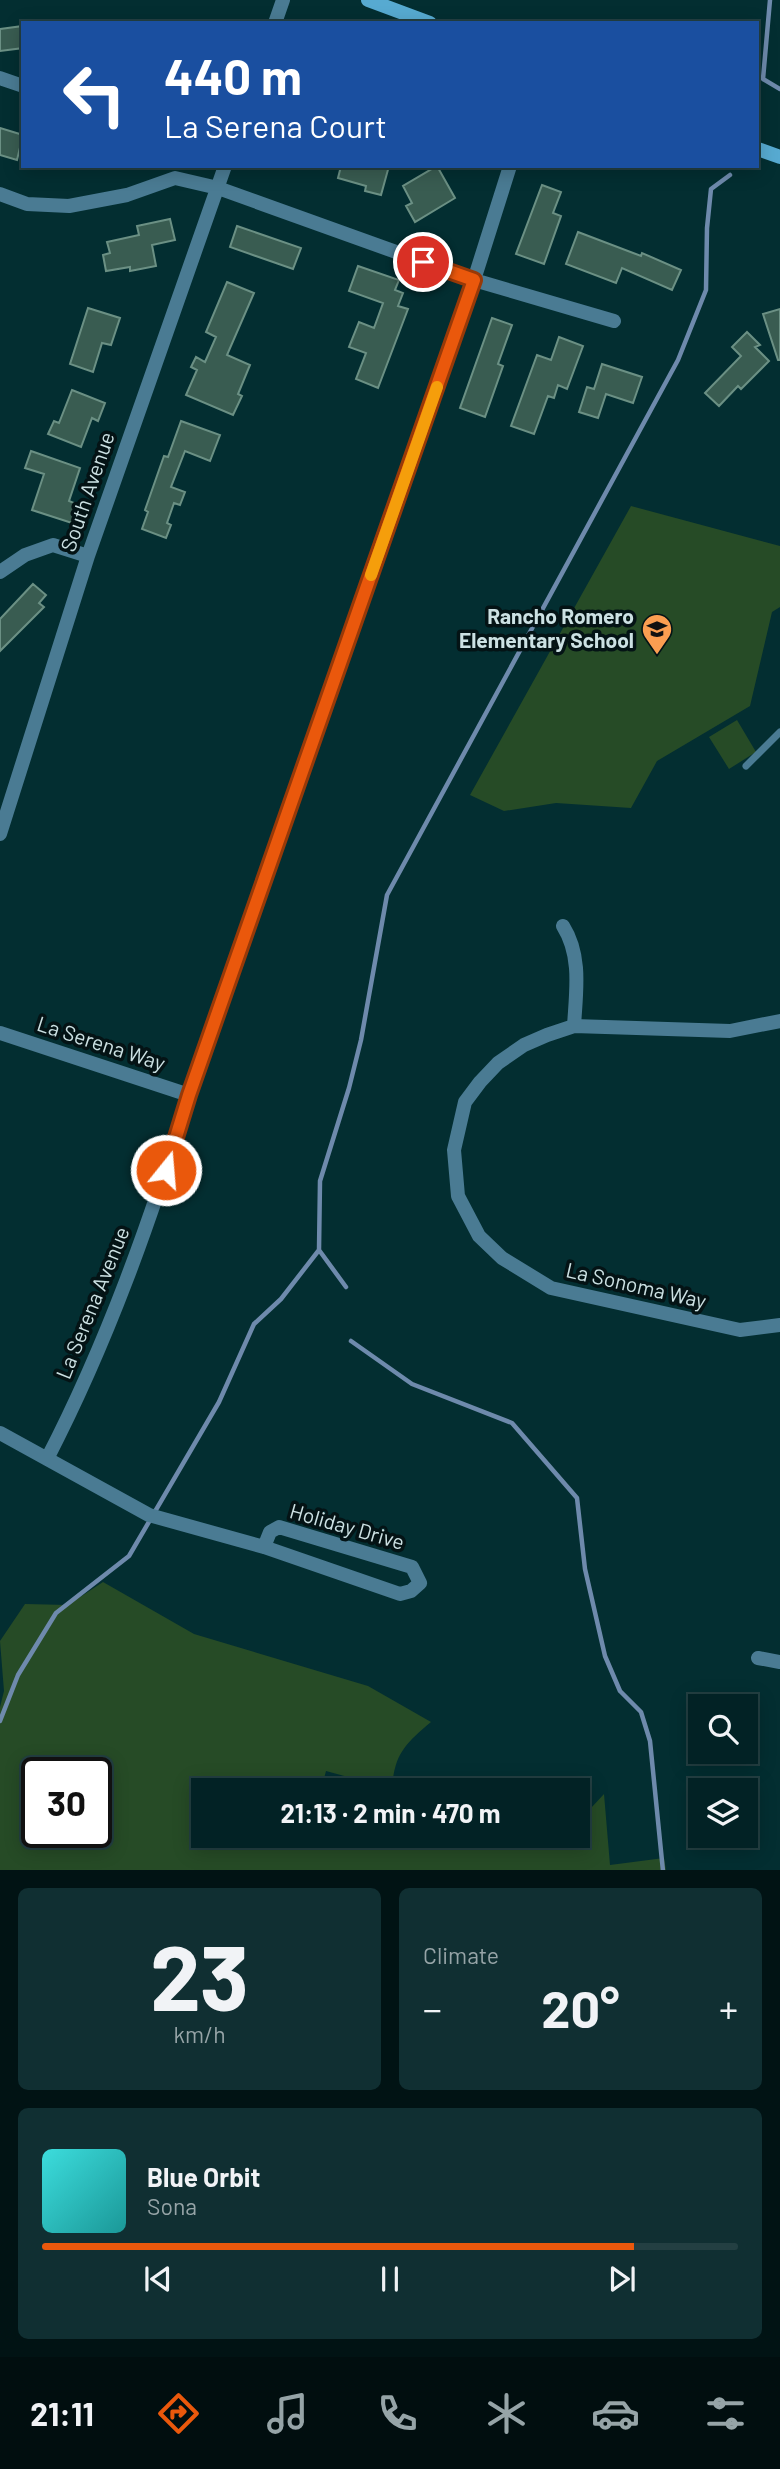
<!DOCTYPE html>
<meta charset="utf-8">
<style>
:root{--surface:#022225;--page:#102f32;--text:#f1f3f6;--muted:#96a4a7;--line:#233f42;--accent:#ea580c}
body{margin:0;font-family:Barlow,sans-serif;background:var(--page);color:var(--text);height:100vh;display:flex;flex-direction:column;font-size:26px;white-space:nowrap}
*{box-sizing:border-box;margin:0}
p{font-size:23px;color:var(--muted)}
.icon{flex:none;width:38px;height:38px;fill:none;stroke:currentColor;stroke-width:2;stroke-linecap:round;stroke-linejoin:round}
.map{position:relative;height:1870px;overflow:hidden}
.details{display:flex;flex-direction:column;gap:18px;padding:18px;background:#011314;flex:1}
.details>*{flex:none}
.top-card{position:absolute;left:21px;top:21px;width:738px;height:147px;border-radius:0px;box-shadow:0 4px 18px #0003,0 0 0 2px var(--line);background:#1a4fa0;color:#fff;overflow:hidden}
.fabs{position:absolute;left:688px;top:1694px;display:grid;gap:14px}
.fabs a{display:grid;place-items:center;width:70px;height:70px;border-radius:0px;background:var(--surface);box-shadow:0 4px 18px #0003,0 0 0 2px var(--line);font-size:35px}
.speed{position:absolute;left:21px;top:1757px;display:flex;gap:14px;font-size:35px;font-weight:700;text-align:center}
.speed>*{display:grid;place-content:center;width:91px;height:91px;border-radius:50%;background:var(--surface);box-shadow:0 4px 18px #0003,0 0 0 2px var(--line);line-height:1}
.speed .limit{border:4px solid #111;border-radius:10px;background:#fff;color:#111}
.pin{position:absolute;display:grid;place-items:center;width:60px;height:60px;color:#fff;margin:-30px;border:4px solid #fff;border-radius:50%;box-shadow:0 2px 7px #0007}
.me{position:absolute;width:77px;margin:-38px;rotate:17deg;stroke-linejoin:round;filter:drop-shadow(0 0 5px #0008)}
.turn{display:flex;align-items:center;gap:24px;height:147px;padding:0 28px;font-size:32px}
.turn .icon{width:91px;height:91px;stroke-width:2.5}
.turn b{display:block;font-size:49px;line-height:60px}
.big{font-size:52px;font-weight:700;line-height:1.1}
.details .card{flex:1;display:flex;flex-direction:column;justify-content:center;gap:10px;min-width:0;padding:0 24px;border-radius:10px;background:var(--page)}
.details .dial{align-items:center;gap:0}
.dial b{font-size:91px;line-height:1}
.song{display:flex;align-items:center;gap:21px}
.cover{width:84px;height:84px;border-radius:10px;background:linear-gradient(135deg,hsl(180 70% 55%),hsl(180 70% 35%))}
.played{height:7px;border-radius:4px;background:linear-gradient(90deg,var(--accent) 85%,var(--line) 85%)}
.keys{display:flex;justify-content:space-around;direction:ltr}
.heat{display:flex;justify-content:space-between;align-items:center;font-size:38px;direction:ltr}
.details .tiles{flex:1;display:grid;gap:18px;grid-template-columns:1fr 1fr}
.card:last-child{grid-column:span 2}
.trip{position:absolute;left:191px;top:1778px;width:399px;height:70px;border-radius:0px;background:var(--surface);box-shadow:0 4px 18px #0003,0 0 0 2px var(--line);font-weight:700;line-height:70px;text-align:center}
.tabs{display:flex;height:112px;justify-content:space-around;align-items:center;background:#010e0f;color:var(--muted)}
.tabs .icon{width:49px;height:49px}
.tabs .on{color:var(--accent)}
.tabs b{font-size:32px;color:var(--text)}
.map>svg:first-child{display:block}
.green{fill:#264b26;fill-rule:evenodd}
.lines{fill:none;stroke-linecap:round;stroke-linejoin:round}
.stream{stroke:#6e8aac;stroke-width:4.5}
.building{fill:#395c51;stroke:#6b9084;stroke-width:2}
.lane{stroke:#4a7b93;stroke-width:7}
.street{stroke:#4a7b93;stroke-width:14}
.secondary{stroke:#57aad1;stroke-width:14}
.route-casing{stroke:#983908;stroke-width:18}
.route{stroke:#ea580c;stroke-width:12}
.slow{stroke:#f59e0b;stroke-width:12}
.labels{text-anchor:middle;stroke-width:7;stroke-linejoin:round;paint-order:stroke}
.street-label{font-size:21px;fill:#cce1e3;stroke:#041315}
.poi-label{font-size:21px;font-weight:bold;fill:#cce1e3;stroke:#041315;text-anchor:end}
</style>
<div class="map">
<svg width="780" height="1871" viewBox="0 0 780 1871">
<rect width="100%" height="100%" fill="#032e31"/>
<path class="green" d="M631,506L780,546V607L772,612L750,706L657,761L631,808L556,803L504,811L470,795Z
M737,720L756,752L729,769L709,737Z
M103,1582L194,1634L368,1686L431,1722C405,1744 394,1754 392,1790H365L348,1777L326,1771L321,1790H203V1836H578V1822L604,1794L610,1865L664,1858L666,1870H0V1707L4,1691L0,1641L25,1604L68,1605ZM37,1773H96V1832H37Z"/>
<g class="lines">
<path class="stream" d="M770,0L763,79L780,89
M346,1287L319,1250L320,1181L349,1088L361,1040L387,895L678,360L706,290L707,228L711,189L730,175
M351,1341L412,1384L512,1423L577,1498L585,1569L605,1656L620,1691L641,1712L650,1741L663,1871
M0,1721L18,1675L56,1613L129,1556L219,1402L254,1324L281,1299L319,1250"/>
</g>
<path class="building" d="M23,26V48L0,51V29Z
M0,128L23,135L17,160L0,155Z
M341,166H389L381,195L365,191L366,186L338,178Z
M437,166L455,198L415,222L406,206L412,203L403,186Z
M542,185L561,192L553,213L561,216L544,264L516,254Z
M170,219L175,240L152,245L156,266L130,271V267L106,271L103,255L110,253L107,242L139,235L137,226Z
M237,226L301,248L293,269L230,247Z
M578,232L641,256L642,253L681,270L672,290L622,268L616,283L566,264Z
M358,266L399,280L395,290L403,293L398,306L408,309L378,388L356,379L366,353L349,347L359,322L374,328L383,303L349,291Z
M227,282L254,293L227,355L250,365L238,394L242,396L233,415L186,395L197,370L191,367L196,357L205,362L216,337L206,332Z
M88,308L120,318L111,345L102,343L93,372L70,364Z
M780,309V360H778L763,314Z
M492,318L512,325L498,364L503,366L485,417L460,408Z
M747,332L760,345L755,347L769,361L741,389L738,386L719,406L705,393L741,356L732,347Z
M559,337L583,346L567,389L558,385L554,398L548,396L534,434L511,426L537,355L551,360Z
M602,364L642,377L633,403L606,394L598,418L579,412L587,387L594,389Z
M72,390L105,403L98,421L92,418L81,447L48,434L54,421L59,423Z
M181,421L220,435L210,461L185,451L171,487L185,492L180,505L174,503L167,523L171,525L166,538L142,529L148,512L145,510L159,470L164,456L168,457Z
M31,451L80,468L69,501L81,506L75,524L32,510L44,474L25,468Z
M33,584L46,595L39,603L44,607L0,651V619Z"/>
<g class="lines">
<path class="lane" d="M746,766L780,732"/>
<path class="street" d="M275,23L283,0
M0,78L23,86
M0,194L27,204L69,206L127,195L175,178L218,188L474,280L614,321
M0,572L25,555L53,545L88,556
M0,834L88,556L225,166
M563,926C582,956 576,992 574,1026
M780,1021L730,1031L574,1026L547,1035L524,1045L498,1063L480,1082L465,1102L454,1150L458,1196L479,1236L502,1258L551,1288L740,1330L780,1325
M0,1033L189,1095
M0,1433L149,1515L264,1547L400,1594L411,1591L420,1583L412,1567L279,1527L270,1532L264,1547
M47,1459C107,1343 151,1220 189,1095L474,280L510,166
M758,1658L780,1662"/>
<path class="secondary" d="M368,0L430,23
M758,149L780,157"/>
</g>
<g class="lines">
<g class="route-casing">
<path id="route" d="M166,1170L189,1095L474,280L423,262"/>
</g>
<use href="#route" class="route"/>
<path class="slow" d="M371,575L437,387"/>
</g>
<defs>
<g id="school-pin" transform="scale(1.575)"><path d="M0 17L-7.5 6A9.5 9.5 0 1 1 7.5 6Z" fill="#fb9e51" stroke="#041315"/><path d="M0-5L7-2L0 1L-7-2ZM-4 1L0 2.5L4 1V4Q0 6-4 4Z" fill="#111"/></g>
</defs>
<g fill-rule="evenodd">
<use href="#school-pin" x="657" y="629"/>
</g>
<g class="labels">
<g class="street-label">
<text transform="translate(88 492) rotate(-71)" y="7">South Avenue</text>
<text transform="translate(101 1044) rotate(18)" y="7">La Serena Way</text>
<text transform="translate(636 1286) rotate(13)" y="7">La Sonoma Way</text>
<text transform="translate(93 1303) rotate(-68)" y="7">La Serena Avenue</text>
<text transform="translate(347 1527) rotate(16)" y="7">Holiday Drive</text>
</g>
<g class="poi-label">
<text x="634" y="624">Rancho Romero<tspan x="634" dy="24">Elementary School</tspan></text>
</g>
</g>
</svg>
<div class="fabs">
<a><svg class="icon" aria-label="search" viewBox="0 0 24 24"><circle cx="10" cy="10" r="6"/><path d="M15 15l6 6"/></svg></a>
<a><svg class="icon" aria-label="layers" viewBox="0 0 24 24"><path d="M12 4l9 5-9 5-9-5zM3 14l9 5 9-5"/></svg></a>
</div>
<div class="speed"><div class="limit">30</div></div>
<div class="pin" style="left:423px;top:262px;background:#d93025"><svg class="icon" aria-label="arrive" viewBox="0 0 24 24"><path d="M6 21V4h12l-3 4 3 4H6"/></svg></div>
<svg class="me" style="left:166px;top:1170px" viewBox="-20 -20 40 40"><circle r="17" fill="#ea580c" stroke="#fff" stroke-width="3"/><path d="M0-11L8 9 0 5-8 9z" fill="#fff"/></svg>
<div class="trip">21:13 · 2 min · 470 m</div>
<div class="top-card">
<div class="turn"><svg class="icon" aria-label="left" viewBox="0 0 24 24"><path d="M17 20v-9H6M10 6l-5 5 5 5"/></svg><div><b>440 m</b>La Serena Court</div></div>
</div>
</div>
<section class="details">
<div class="tiles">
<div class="card dial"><b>23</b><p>km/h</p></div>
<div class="card"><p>Climate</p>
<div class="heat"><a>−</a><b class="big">20°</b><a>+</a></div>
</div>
<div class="card">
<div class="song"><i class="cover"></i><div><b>Blue Orbit</b><p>Sona</p></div></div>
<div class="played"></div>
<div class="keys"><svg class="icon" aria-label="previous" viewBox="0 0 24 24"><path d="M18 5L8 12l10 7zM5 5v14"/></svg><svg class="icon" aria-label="pause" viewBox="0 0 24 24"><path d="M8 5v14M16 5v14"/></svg><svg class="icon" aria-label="next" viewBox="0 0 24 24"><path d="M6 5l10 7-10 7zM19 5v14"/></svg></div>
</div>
</div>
</section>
<nav class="tabs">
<b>21:11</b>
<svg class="icon on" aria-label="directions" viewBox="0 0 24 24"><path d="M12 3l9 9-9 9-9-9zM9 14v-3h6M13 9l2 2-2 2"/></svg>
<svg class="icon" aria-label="music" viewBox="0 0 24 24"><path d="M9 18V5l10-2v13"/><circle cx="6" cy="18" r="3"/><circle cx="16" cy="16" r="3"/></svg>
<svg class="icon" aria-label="phone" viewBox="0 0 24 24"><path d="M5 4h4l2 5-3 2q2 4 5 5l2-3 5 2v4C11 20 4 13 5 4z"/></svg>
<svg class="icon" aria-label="climate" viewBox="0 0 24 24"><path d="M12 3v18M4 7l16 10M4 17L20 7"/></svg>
<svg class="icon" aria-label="car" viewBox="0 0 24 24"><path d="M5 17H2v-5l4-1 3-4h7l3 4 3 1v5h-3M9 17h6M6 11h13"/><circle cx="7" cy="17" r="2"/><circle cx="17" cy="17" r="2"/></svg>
<svg class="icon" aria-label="filters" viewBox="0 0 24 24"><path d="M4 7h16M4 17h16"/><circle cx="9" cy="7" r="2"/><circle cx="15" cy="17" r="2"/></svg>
</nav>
